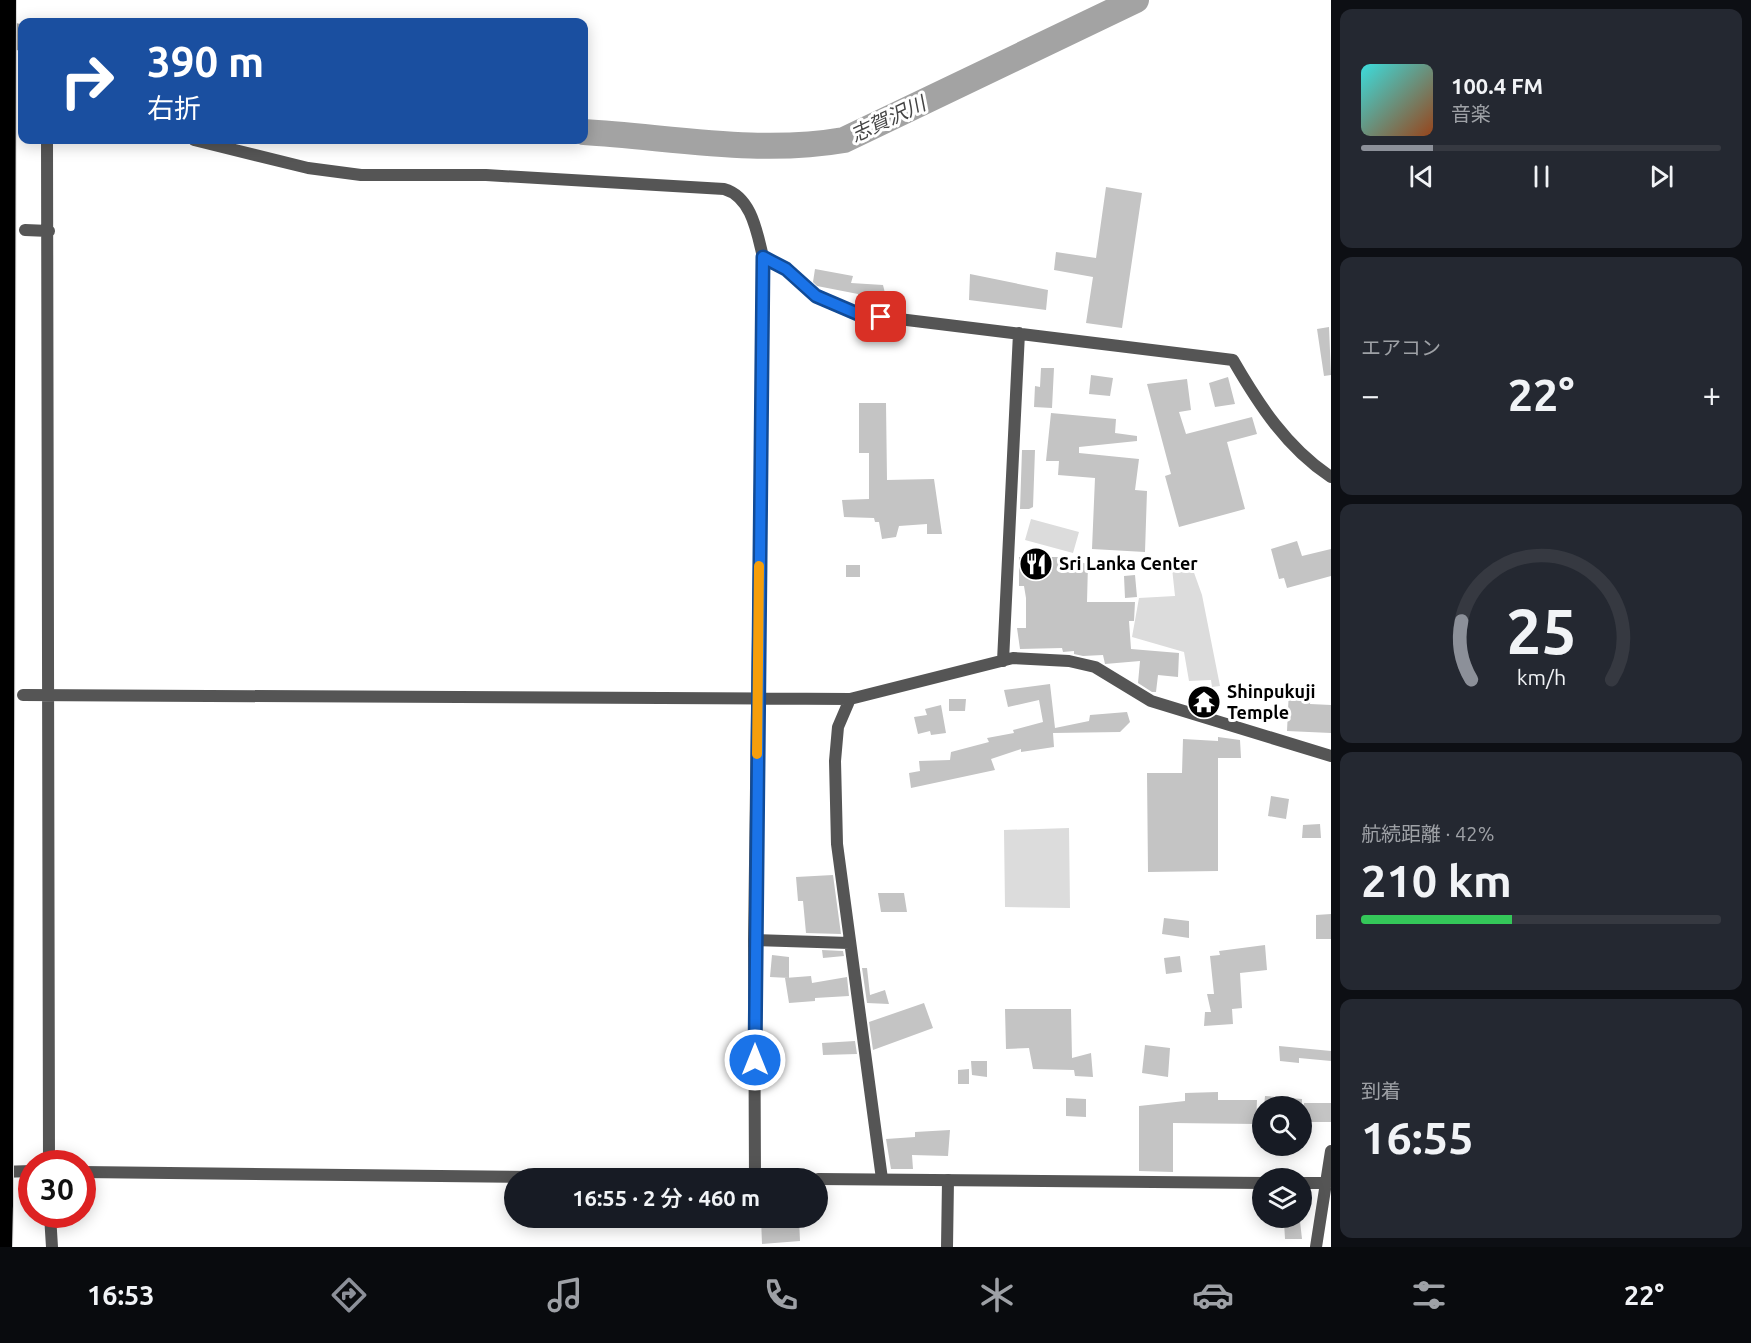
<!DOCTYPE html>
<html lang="ja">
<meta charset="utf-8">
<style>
:root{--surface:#171b24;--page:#242831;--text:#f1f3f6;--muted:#9ea1a6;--line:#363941;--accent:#8c9099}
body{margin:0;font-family:Ubuntu,"Noto Sans JP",sans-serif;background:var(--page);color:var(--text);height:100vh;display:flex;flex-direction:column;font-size:22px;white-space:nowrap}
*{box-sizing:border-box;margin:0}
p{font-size:20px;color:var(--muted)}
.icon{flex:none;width:33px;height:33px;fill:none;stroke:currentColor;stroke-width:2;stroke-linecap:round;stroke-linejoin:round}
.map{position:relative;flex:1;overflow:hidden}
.sheet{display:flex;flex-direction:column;gap:9px;padding:9px;background:#0d0f14;width:420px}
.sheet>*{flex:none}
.banner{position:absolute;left:18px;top:18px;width:570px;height:126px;border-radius:12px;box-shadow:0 3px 15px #0003;background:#1a4fa0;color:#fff;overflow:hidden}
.controls{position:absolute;left:1252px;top:1096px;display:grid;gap:12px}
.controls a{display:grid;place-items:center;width:60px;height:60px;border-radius:50%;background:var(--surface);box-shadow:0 3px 15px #0003;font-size:30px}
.speed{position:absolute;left:18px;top:1150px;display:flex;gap:12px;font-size:30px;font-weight:700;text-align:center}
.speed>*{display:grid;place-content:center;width:78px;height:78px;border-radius:50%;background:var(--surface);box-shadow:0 3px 15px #0003;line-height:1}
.speed .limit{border:9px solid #d22;background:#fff;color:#111}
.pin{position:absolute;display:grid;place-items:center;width:51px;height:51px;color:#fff;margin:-26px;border-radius:12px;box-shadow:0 3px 9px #0006}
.me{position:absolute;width:66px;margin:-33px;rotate:0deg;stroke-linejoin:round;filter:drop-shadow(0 0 4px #0008)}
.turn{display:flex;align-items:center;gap:21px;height:126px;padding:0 30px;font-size:27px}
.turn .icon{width:78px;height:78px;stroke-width:2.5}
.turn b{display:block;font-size:42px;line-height:51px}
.big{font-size:45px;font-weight:600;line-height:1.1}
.sheet .tile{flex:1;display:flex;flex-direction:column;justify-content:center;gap:9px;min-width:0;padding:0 21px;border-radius:12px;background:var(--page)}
.sheet .dial{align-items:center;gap:0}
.dial svg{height:156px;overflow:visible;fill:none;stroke:var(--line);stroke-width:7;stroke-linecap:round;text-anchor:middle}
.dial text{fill:var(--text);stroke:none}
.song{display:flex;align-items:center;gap:18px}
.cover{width:72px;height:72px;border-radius:9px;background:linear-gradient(135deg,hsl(180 70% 55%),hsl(20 70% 35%))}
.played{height:6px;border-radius:3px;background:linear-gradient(90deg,var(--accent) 20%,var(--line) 20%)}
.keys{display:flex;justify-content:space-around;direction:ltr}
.heat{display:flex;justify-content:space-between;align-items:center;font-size:33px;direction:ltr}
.charge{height:9px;border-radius:4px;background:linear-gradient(90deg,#34c759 42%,var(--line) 0)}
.trip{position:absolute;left:504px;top:1168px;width:324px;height:60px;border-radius:30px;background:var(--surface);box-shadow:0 3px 15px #0003;font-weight:600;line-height:60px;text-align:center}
.dock{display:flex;height:96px;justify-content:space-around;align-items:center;background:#090b0e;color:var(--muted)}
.dock .icon{width:42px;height:42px}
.dock .on{color:var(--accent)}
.dock b{font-size:27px;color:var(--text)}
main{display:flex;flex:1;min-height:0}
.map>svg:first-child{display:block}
.green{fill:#dcdcdc}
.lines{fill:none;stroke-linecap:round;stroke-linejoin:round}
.river{stroke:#a3a3a3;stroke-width:26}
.building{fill:#c4c4c4}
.motorway-casing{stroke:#dbdbdb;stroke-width:20}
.minor{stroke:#555;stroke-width:12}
.tertiary{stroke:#555;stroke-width:12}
.motorway{stroke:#000;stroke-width:18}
.motorway-bridge-casing{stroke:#dbdbdb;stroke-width:20;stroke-linecap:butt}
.motorway-bridge{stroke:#000;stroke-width:18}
.route-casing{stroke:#114b97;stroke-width:15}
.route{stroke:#1a73e8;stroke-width:10}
.slow{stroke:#f59e0b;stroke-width:10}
.labels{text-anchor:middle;stroke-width:6;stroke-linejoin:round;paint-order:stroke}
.poi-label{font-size:18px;font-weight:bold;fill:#000;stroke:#fff;text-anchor:start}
.water-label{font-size:20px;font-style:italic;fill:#444;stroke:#fff}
</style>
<main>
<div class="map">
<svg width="1331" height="1247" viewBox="0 0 1331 1247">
<rect width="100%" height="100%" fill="#fff"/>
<path class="green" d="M1031,519L1079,532L1073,553L1025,540Z
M1192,567L1202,595L1220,686L1212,687L1211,680L1189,681L1184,652L1132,637L1139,598L1175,596L1172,568Z
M1069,828L1070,908L1005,907L1004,830Z"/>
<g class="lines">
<path class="river" d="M0,32L22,38
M584,132C669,137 759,155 844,140L1136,0"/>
</g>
<path class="building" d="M1106,187L1142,193L1122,328L1086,323L1093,277L1054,270L1056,252L1096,258Z
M815,269L853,276L851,283L883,285L885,293L880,305L858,299V294L817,286L813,282Z
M970,274L1048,290L1046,310L969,300Z
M1329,327L1331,375L1324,376L1317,329Z
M1041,368H1054L1052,408L1034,407L1035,386L1040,387Z
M1091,375L1113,378L1110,396L1089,394Z
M1228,377L1235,404L1215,407L1209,383Z
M1187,379L1191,410L1179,412L1186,434L1252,417L1257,434L1227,442L1245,509L1179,527L1165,476L1171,474L1147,384Z
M859,403H886L887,480L934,479L942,534H927V524L899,526L896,537L882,539L879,522H875L874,518L844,517L842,500L869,499V453H859Z
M1051,413L1116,419L1115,433L1137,436V441L1079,447V453L1139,459L1135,490L1147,491L1145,552L1092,549L1095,478L1058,475L1059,461H1046Z
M1022,450H1035L1033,507L1029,509H1020Z
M1297,541L1302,556L1331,549V576L1287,588L1284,578L1279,579L1271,549Z
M1019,557H1057L1088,564L1087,602H1135L1134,621H1129L1131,649L1179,653L1178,677L1158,675L1156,692H1152L1138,683L1140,661L1105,664L1103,655L1083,656L1074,654V651L1063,652L1062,648L1020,649L1017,628H1026V598L1024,586H1019Z
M846,565H860V577H846Z
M1135,575L1137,597L1125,598L1124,576Z
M1050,684L1055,728L1089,721L1090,715L1127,712L1130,722L1120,732L1053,733L1054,747L1021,752V749L991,759L995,770L911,788L909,773L920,771L919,761L950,760L951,752L989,742L987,738L1014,733L1013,730L1043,722L1039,700L1008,707L1004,690Z
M1289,689L1311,690L1310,704L1331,705V733L1287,731Z
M1197,697L1212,698L1211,709L1196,706Z
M949,699H966L965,711H949Z
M941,705L946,733L931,735L930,731L918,734L914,717L927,715L925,709Z
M1218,737L1240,740L1241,758H1218V871L1148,872L1147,773H1182L1183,739L1218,741Z
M1271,796L1289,799L1286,819L1268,816Z
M1320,824L1321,838H1302L1303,825Z
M833,875L841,934L806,933L803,901H798L796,877Z
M878,893H904L907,912H881Z
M1331,914V939H1316V915Z
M1164,918L1189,921V938L1162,934Z
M1265,945L1267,970L1240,973L1242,1008L1232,1009L1233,1024L1204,1026L1205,1012H1211L1207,994H1214L1210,956L1220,955L1219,951Z
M822,950L843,951L844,956L823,958Z
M772,955L789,957V978L770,977Z
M1180,956L1182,972L1166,974L1164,958Z
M862,968H867L870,995L885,990L889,1004L867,1003Z
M811,976L812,983L847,977L849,996L815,998V1001L789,1003L785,978Z
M924,1003L933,1028L873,1050L869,1022Z
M1005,1009H1071L1072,1058L1091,1053L1093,1077L1075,1076L1074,1070L1033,1069L1029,1048L1006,1049Z
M855,1041L857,1054L823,1055L822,1043Z
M1145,1045L1170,1048L1168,1077L1142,1073Z
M1279,1046L1331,1051V1061L1299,1058V1063L1280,1061Z
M971,1061H987V1077L972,1075Z
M969,1069V1084H958V1070Z
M1218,1092V1100H1257L1256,1124L1173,1123V1172L1139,1171V1106L1185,1101V1093Z
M1265,1096L1302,1099V1107H1264Z
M1066,1098L1086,1099V1117L1066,1116Z
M1304,1103H1331V1122H1304Z
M950,1130L948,1156L912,1155L913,1169H891L886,1139L915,1137V1132Z
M761,1218H799L800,1241L762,1244Z
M1300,1221L1302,1239H1285L1284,1222Z"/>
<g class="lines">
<g class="motorway-casing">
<path id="motorway" d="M4,1142L7,0
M3,1247L4,1204"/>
</g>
<path class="minor" d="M47,140L49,1164
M194,140L308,168L361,175H486L724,189C752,197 757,233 763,257L754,940L755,1179
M25,230L49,231
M763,257L786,269L816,296L858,314L1233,360C1259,405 1287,448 1331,477
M1003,661L1019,333
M23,695L850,699L1013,658L1069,661L1095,667L1151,701L1331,756
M850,699L838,727L835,761L837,844L882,1179
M754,940L849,943
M50,1215L52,1247
M947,1247L948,1180"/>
<path class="tertiary" d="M0,1172L32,1171
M82,1172L715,1179
M818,1179L1263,1183
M1302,1183H1327
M1316,1247L1331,1151"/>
<use href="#motorway" class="motorway"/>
<g class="motorway-bridge-casing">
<path id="motorway-bridge" d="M4,1204V1142"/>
</g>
<use href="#motorway-bridge" class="motorway-bridge"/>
</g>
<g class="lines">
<g class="route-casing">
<path id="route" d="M755,1060L763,257L786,269L816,296L858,314L881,317"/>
</g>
<use href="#route" class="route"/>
<path class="slow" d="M757,754L759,566"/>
</g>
<defs>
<g id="restaurant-disc" transform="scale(1.725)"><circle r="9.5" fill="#000" stroke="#fff"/><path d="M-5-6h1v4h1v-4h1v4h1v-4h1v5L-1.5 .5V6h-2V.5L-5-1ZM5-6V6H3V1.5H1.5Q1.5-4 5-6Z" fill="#fff"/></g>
<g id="temple-disc" transform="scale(1.725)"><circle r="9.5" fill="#000" stroke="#fff"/><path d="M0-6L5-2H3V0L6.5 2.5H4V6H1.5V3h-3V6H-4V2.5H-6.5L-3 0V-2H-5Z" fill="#fff"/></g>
</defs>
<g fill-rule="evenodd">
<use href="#restaurant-disc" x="1036" y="564"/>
<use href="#temple-disc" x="1204" y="702"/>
</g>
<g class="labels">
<g class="poi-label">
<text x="1059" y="570">Sri Lanka Center</text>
<text x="1227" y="698">Shinpukuji<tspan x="1227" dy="21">Temple</tspan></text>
</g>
<g class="water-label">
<text transform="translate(888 119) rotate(-25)" y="7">志賀沢川</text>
</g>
</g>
</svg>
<div class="controls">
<a><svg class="icon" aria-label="search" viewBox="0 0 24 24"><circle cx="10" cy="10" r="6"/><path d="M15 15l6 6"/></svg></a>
<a><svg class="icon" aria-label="layers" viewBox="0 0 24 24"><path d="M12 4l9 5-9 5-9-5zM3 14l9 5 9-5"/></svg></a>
</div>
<div class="speed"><div class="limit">30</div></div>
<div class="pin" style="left:881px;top:317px;background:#d93025"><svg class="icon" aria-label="arrive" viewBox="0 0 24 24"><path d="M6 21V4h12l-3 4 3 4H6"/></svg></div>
<svg class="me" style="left:755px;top:1060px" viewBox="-20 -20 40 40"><circle r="17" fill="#1a73e8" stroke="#fff" stroke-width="3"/><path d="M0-11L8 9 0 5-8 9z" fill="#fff"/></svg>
<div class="trip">16:55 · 2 分 · 460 m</div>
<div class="banner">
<div class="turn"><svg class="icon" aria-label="right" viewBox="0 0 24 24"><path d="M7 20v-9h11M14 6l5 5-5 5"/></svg><div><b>390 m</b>右折</div></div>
</div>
</div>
<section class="sheet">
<div class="tile">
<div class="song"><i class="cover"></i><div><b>100.4 FM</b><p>音楽</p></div></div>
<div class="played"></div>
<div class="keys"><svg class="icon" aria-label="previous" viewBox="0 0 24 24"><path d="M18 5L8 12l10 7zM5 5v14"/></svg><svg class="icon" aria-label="pause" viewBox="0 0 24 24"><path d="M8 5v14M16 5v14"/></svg><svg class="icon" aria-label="next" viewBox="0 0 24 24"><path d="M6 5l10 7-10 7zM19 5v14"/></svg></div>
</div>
<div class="tile"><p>エアコン</p>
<div class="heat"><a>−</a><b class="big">22°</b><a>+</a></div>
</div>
<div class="tile dial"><svg viewBox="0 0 100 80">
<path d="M14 69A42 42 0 1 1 86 69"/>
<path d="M14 69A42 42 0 0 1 9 39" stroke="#8c9099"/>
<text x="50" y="56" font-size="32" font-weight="700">25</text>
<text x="50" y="72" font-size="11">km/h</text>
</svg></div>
<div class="tile"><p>航続距離 · 42%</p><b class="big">210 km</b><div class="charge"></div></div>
<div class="tile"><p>到着</p><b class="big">16:55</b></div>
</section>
</main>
<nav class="dock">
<b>16:53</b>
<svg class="icon on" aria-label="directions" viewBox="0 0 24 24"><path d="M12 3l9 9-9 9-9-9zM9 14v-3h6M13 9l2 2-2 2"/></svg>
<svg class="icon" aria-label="music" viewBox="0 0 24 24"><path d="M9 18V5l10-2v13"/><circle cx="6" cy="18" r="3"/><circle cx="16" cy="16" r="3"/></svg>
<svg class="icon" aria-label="phone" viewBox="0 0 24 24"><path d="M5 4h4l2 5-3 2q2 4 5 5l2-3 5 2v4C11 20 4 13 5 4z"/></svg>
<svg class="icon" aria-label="climate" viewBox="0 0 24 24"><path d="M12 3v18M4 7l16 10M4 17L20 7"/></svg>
<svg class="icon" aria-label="car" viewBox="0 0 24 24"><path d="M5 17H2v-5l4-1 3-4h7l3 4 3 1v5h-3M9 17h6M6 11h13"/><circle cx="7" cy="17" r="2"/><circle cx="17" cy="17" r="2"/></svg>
<svg class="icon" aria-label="filters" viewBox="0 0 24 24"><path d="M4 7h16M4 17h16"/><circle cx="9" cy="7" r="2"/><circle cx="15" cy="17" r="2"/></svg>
<b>22°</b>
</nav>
